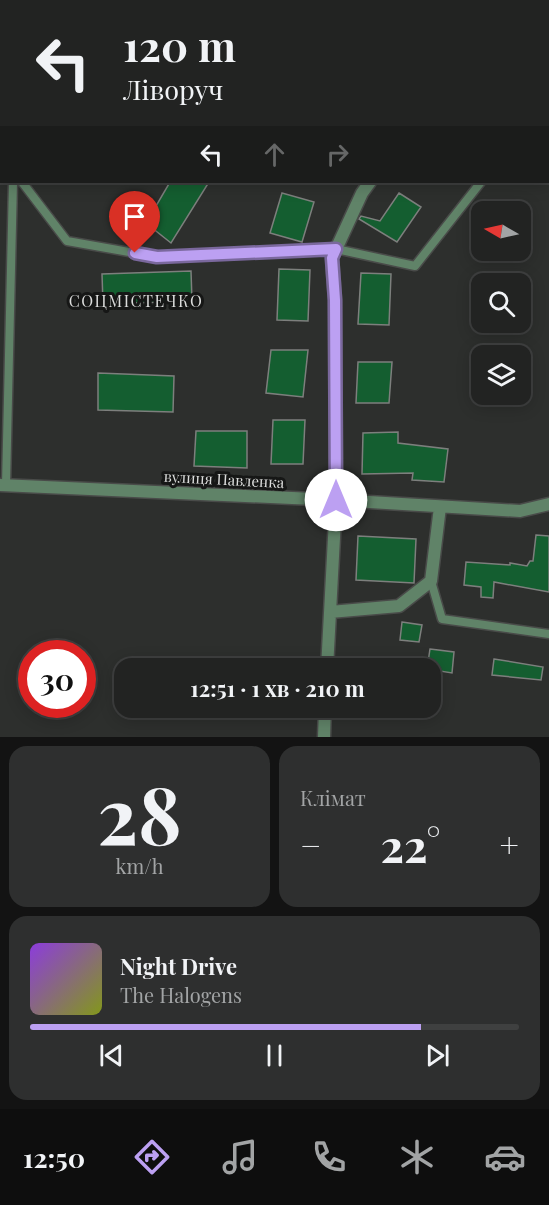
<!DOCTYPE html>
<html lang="uk">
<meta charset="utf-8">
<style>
:root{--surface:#222322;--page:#2e2f2f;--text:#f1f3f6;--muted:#a2a4a5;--line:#3f4040;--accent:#bca0f2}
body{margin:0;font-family:"Playfair Display",serif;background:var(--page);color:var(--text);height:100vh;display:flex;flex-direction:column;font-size:22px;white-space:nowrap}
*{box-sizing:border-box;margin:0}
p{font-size:20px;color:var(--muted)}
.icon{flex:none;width:33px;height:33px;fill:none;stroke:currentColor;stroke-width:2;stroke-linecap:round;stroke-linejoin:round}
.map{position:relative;height:737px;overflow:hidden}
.drawer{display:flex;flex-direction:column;gap:9px;padding:9px;background:#131313;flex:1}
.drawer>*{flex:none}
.guide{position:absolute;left:0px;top:0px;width:549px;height:183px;box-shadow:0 3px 15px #0003,0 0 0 2px var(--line);background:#222322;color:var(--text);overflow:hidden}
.needle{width:39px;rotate:279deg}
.fabs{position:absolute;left:471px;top:201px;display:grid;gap:12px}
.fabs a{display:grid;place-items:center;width:60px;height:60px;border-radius:12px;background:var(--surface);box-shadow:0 3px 15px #0003,0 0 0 2px var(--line);font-size:30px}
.speed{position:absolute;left:18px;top:640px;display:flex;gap:12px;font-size:30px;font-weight:700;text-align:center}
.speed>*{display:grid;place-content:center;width:78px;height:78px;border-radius:50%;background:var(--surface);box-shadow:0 3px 15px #0003,0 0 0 2px var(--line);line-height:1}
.speed .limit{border:9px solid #d22;background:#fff;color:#111}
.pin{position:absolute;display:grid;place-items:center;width:51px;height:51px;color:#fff;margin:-62px -26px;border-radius:50% 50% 50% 0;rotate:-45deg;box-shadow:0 0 6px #0007}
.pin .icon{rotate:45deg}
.me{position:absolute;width:66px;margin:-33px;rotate:0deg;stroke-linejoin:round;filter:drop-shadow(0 0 4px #0008)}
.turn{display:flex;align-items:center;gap:21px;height:126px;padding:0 24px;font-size:27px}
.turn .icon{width:78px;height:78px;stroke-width:2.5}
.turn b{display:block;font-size:42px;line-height:51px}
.lanes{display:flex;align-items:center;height:57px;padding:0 24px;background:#0003;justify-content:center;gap:30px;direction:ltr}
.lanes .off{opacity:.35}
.big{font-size:45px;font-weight:700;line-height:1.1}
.drawer .card{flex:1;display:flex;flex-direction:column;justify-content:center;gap:9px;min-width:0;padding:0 21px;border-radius:18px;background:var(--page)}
.drawer .dial{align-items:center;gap:0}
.dial b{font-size:78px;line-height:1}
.song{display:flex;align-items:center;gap:18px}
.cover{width:72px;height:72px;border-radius:9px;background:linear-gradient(135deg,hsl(270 70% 55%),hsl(70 70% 35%))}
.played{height:6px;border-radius:3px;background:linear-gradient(90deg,var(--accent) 80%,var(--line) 80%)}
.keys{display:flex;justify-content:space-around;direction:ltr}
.heat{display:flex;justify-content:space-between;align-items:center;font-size:33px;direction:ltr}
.drawer .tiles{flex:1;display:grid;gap:9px;grid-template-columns:1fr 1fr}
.card:last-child{grid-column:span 2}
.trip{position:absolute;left:114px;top:658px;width:327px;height:60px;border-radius:18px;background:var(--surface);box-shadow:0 3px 15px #0003,0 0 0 2px var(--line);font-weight:700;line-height:60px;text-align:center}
.menu{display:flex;height:96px;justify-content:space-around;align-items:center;background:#0e0e0e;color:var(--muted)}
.menu .icon{width:42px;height:42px}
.menu .current{color:var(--accent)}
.menu b{font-size:27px;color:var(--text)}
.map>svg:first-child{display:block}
.building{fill:#145e30;stroke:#7d7f7d;stroke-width:1.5}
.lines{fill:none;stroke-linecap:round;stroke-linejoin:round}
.lane-casing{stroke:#494b49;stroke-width:11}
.street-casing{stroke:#494b49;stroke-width:15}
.lane{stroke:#608368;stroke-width:8}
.street{stroke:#608368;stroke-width:12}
.route-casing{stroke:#7a689d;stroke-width:15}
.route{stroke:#bca0f2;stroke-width:10}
.labels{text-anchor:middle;stroke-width:6;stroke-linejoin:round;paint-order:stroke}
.street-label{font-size:15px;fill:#dcdddc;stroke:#161716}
.neighbourhood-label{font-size:16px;letter-spacing:1.5px;fill:#dcdddc;stroke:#161716}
</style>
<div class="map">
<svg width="549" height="737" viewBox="0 0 549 737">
<rect width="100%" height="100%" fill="#2d2f2d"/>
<path class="building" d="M170,182H209L171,243L146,223Z
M282,193L314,202L302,242L270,233Z
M399,193L421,207L397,242L359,219L361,216L380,221Z
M279,269L310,270L308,321L277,320Z
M191,271L192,301L103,304L102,274Z
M361,273L391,274L389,325L358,324Z
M271,350H308L303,397L266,393Z
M358,362H392L389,403H356Z
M98,373L174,376L173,412L98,410Z
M273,420H305L303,464H271Z
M196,431H247V468L194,466Z
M398,432V443L448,449L444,482L412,480L413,473L362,474L363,433Z
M536,535L549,536V592L494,582L493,598L481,597V587L464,585L466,562L510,565V563L527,566L530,561H533Z
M358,536L416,539L414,583L356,580Z
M402,622L422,625L419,642L400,640Z
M430,649L454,652L452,673L427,669Z
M494,659L543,667L541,680L492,675Z"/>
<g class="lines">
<g class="lane-casing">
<path id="lane" d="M110,2L111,0
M548,95L549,93
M22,182L67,241L157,257L336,249L415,266L481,182
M6,485L13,182
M431,581L442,619L549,634"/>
</g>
<g class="street-casing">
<path id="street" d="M445,0L447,2
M11,2L12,0
M0,28L2,24
M548,73L549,74
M0,485L336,500L520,511L549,504
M330,612L399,606L431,581L440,507
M327,669L336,500L335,300L332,258L362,193L370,182
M324,737L325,708"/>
</g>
<use href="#lane" class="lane"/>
<use href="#street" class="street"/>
</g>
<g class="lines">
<g class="route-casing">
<path id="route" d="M135,253L157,257L336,249L332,258L335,300L336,500"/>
</g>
<use href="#route" class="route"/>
</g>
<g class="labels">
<g class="street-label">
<text transform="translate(224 480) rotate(3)" y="5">вулиця Павленка</text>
</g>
<g class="neighbourhood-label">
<text x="136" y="307">СОЦМІСТЕЧКО</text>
</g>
</g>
</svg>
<div class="fabs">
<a><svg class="needle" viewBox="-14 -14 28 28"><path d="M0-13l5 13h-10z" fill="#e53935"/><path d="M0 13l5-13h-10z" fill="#a2a4a5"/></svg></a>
<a><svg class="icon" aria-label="search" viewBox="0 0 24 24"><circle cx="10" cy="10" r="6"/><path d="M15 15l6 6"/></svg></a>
<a><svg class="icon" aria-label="layers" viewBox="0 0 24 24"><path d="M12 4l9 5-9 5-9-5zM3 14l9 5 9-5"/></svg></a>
</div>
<div class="speed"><div class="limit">30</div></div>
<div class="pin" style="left:135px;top:253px;background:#d93025"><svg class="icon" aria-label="arrive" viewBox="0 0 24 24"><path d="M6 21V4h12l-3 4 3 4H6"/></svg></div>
<svg class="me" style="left:336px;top:500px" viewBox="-20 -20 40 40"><circle r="19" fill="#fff"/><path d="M0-13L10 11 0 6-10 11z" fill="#bca0f2"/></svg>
<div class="trip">12:51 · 1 хв · 210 m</div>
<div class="guide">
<div class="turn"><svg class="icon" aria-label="left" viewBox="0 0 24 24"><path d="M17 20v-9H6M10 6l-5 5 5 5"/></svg><div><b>120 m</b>Ліворуч</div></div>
<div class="lanes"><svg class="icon" aria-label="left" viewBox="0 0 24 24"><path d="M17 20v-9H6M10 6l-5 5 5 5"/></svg><svg class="icon off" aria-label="ahead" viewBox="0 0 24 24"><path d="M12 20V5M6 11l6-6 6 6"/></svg><svg class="icon off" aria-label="right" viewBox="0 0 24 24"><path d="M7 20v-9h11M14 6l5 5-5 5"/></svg></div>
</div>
</div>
<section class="drawer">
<div class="tiles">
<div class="card dial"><b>28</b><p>km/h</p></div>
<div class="card"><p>Клімат</p>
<div class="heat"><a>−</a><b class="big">22°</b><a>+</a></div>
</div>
<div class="card">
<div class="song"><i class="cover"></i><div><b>Night Drive</b><p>The Halogens</p></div></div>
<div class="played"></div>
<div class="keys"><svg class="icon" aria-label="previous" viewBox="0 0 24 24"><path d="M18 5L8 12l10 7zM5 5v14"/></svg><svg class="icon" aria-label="pause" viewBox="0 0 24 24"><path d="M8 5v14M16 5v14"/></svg><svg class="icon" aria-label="next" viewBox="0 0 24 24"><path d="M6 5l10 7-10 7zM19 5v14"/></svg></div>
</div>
</div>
</section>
<nav class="menu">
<b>12:50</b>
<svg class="icon current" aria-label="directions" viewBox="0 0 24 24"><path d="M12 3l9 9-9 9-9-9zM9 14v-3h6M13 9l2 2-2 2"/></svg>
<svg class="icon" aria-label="music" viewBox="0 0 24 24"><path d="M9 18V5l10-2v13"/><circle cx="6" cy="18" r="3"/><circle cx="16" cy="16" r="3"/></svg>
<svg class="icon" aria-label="phone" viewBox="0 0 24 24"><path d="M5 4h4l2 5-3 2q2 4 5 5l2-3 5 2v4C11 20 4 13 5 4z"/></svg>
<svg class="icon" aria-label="climate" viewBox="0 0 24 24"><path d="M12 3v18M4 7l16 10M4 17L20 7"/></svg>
<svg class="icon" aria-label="car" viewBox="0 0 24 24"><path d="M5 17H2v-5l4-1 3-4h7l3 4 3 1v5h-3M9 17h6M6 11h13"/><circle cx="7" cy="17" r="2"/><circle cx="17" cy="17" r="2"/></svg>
</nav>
